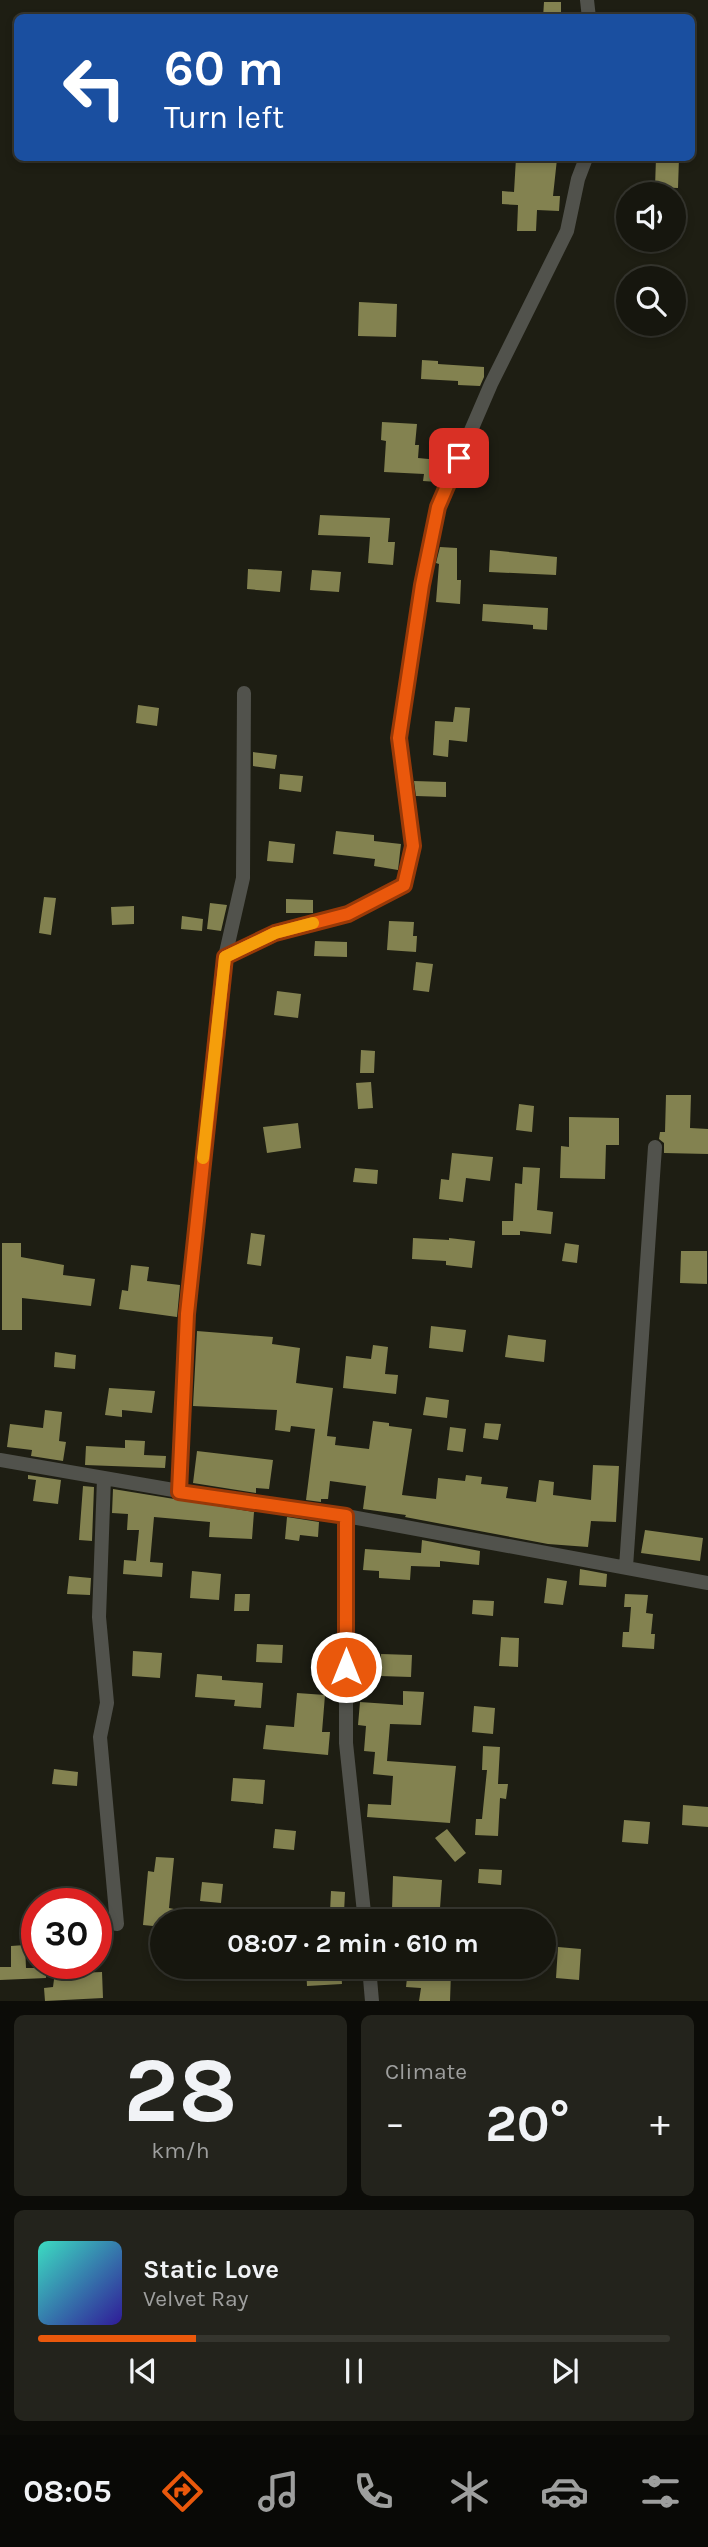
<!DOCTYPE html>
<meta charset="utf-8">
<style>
:root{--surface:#16160e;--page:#23231c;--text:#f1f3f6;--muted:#9e9f9e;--line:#35352e;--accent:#ea580c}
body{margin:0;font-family:Karla,sans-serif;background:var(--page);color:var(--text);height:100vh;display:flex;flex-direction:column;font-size:26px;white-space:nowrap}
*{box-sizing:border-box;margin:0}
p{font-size:23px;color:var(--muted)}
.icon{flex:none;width:38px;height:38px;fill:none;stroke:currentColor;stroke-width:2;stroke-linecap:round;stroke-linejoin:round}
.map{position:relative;height:2001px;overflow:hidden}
.sheet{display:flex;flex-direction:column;gap:14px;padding:14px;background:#0c0c08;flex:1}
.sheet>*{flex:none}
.top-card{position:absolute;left:14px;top:14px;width:681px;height:147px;border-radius:10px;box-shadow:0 4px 10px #0003,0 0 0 2px var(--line);background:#1a4fa0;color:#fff;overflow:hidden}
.buttons{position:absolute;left:616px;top:182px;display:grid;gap:14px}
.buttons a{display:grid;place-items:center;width:70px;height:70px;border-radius:50%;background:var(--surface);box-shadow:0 4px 10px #0003,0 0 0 2px var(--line);font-size:35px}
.speed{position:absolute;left:21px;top:1888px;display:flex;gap:14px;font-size:35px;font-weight:700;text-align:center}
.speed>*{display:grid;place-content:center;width:91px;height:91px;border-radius:50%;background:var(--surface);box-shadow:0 4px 10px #0003,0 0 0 2px var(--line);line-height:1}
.speed .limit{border:10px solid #d22;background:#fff;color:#111}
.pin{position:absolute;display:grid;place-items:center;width:60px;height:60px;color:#fff;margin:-30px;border-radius:14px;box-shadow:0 4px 10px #0006}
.me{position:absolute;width:77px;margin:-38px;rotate:0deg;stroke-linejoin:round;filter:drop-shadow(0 0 5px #0008)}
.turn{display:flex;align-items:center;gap:24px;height:147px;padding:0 35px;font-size:32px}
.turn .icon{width:91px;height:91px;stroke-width:2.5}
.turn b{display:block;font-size:49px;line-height:60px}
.big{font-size:52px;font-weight:700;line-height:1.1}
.sheet .widget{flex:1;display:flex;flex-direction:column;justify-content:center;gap:10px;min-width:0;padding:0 24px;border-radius:10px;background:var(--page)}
.sheet .dial{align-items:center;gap:0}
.dial b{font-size:91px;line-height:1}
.song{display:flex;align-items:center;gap:21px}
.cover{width:84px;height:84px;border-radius:10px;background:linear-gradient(135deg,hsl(170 70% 55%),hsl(250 70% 35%))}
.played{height:7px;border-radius:4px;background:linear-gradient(90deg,var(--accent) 25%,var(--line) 25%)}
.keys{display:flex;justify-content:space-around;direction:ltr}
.heat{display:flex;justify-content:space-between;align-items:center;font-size:38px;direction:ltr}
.sheet .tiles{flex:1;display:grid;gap:14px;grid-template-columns:1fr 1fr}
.widget:last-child{grid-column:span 2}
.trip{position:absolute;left:150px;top:1909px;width:406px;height:70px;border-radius:35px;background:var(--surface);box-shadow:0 4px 10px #0003,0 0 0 2px var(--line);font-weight:700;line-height:70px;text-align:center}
.menu{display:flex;height:112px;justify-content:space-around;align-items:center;background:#090906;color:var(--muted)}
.menu .icon{width:49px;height:49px}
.menu .current{color:var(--accent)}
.menu b{font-size:32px;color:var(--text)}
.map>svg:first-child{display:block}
.building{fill:#838250}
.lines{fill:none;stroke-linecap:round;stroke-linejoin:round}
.minor{stroke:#51524c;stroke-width:14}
.route-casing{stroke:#983908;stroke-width:18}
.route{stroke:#ea580c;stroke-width:12}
.slow{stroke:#f59e0b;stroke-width:12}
</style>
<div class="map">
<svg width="708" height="2001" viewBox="0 0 708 2001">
<rect width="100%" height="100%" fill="#1e1e13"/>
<path class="building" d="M544,2H561V18H543Z
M516,158L557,159L553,196H560L559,211L537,210L536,231H517L518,205L502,204V191L514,192Z
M656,158H679L678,188L655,187Z
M359,302L397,304L396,337L358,336Z
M422,360L438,361V364L484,367V377L480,386L458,385V381L421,379Z
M382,422L417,424L415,445H419L418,458L439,460L438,482L423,481L424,474L384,472L386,441L381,440Z
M320,515L390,518L388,542H395L393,565L368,563L370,537L318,535Z
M440,547L457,548V580H461L460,604L436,602L439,564L436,563Z
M490,550L557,557L556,575L489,572Z
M248,569L282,571L280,592L247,589Z
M312,570L341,572L339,592L310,590Z
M483,604L548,608L547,630L533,629V625L482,621Z
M138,705L159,708L157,726L136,723Z
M455,707L470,708L467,742L449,740L448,757L433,755L435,721L453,722Z
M253,752L277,755L275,769L253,766Z
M280,774L303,776L301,792L279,789Z
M414,781L446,782V797L416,796Z
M336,831L374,835V841L401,844L398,870L374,866L375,859L333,854Z
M269,841L295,844L293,863L267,861Z
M44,897L56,898L51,935L39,933Z
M286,899L313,900V913H286Z
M210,903L227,905L221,931L207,929Z
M134,906V924L112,925L111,907Z
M182,916L203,919L202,931L181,929Z
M389,921L414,922L413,936H417L416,952L387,950Z
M315,941L347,942V957L314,956Z
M416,962L433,964L429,992L413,990Z
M277,991L301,994L298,1018L274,1015Z
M361,1050L375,1051L374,1073H360Z
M371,1082L373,1108L358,1109L356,1083Z
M666,1095H691L690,1128L708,1129V1154L664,1153V1143L659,1139L660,1132H665Z
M519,1104L534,1106L532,1132L516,1130Z
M569,1117L619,1118V1145H606L605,1179L560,1178L561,1146L569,1147Z
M298,1123L301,1148L267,1153L263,1127Z
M452,1153L493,1157L490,1181L466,1178L463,1202L439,1199L441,1179L449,1180Z
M523,1167L540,1168L537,1210L553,1212L551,1234L520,1231V1235H502V1221H513L515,1183L522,1184Z
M355,1168L378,1170L377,1184L353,1182Z
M251,1233L265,1235L261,1266L247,1264Z
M413,1238L449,1240V1238L475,1241L472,1268L446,1265V1261L412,1259Z
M2,1243H21V1257L64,1265L63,1275L95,1279L91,1306L22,1298V1330H2Z
M565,1243L579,1245L577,1263L562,1261Z
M681,1251H707V1284L680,1283Z
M131,1265L149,1267L147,1281L180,1285L177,1317L119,1309L122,1290L128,1291Z
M431,1326L466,1330L463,1352L429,1348Z
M197,1331L273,1337L272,1344L300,1348L296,1383L333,1388L327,1436L336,1437L335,1445L369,1449L373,1421L389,1423V1426L412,1429L402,1495L436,1499L438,1478L465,1481L466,1475L482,1477L481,1484L508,1487L506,1498L536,1502L539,1480L554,1482L553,1495L591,1500L593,1465L619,1466L616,1522L591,1521L588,1547L548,1544L405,1517L406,1515L363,1509L366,1486L330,1481L328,1499H321V1502L306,1500L315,1429L291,1426L290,1432L275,1430L277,1410L193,1406Z
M508,1335L546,1340L544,1362L505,1357Z
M373,1345L388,1347L385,1374L398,1375L396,1394L343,1388L346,1356L371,1359Z
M55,1352L76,1355L75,1369L54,1367Z
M109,1388L155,1391L152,1413L122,1410V1417L105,1415Z
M426,1397L449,1400L447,1418L423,1415Z
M45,1410L62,1412L59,1441L66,1442L63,1461L31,1456L32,1450L7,1447L10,1424L43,1428Z
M485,1423L501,1424L498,1440L483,1438Z
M450,1427L466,1429L463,1452L447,1450Z
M125,1440L145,1441L144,1455L166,1456L165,1468L85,1465L86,1446L125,1448Z
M197,1451L273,1460L269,1489L256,1488V1493L193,1483Z
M28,1475L61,1480L58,1504L33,1501L36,1480L28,1479Z
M83,1486L94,1487L92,1541L79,1540Z
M113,1489L254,1512L252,1539L209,1537L210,1522L154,1517L150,1562L163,1563L162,1577L123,1574L124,1560L136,1561L139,1530H127L128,1514L112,1513Z
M287,1517L319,1522L318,1537L300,1535L299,1541L285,1539Z
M645,1530L703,1538L700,1561L641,1553Z
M422,1540L480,1551L479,1565L440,1561V1567L411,1566L410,1580L379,1578V1571L363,1570L365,1549L421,1553Z
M580,1569L607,1574L606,1587L579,1585Z
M192,1571L221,1574L219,1600L190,1598Z
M69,1576L91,1578L90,1595L67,1594Z
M547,1578L567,1581L563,1605L544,1603Z
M235,1594H250L249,1611H234Z
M625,1594L648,1595L646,1613L653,1614L651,1634H655L654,1649L622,1647L623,1632H629L631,1607H624Z
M473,1600L494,1601L493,1616L472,1614Z
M501,1637L519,1638L518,1667L499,1666Z
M257,1644L283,1645L282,1663L256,1662Z
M133,1651L162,1653L160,1678L132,1676Z
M381,1654L412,1655L411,1677L380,1676Z
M197,1674L222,1676V1680L263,1683L261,1708L234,1706L235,1700L195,1697Z
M403,1691L424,1692L421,1725L390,1724L387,1761L456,1766L450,1823L367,1817L368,1804L391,1805L393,1776L373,1774L375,1752L364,1751L366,1726L358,1725L360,1702L403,1705Z
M297,1693L325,1695L322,1732H330L328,1755L263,1749L266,1725L294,1727Z
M474,1706L495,1708L493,1734L472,1732Z
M483,1746L500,1747L498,1784H508L506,1799L500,1798L498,1836L475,1835L476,1819H482L487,1770H482Z
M54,1769L78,1772L77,1786L52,1784Z
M233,1778L265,1780L263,1804L231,1801Z
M683,1805L708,1807V1827L682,1825Z
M624,1820L650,1822L648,1844L622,1842Z
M275,1829L296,1831L294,1850L273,1848Z
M447,1829L466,1853L455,1862L435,1838Z
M156,1857L174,1858L169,1908L174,1909L173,1922H163V1927L143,1925L148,1871L154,1872Z
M479,1869L502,1870L501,1885L478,1883Z
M393,1876L442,1880L439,1922H402V1911L392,1910Z
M202,1882L223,1884L221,1903L200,1901Z
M331,1891L345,1892L344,1913L330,1912Z
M25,1945L26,1968H46V1978L0,1980V1967H11V1946Z
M558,1947L581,1949L579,1980L556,1978Z
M56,1964H78L77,1973L102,1972L103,1998L45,2001L44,1988L53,1987Z
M306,1967H341L342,1984L307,1986Z
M408,1969L451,1972L450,2001H419L421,1988L406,1987Z"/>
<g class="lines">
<path class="minor" d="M587,0L589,18
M225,957L275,933L348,914L404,885L413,846L399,738L422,585L438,507L491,384L567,231L578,179L586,158
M0,1460L179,1491L346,1516L708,1583
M104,1478L99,1617L107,1703L100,1737L117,1924
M179,1491L187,1314L225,957L243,878L244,693
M346,1516V1743L365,1922
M626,1567L655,1147
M369,1967L372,2001"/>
</g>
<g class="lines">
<g class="route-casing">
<path id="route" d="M346,1667V1516L179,1492L187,1314L225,957L275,933L348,914L404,885L413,846L399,738L422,585L438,507L459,458"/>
</g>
<use href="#route" class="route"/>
<path class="slow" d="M203,1158L225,957L275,933L313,923"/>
</g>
</svg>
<div class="buttons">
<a><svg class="icon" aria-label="sound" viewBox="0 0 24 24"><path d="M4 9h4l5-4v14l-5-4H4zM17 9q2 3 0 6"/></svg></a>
<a><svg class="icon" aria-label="search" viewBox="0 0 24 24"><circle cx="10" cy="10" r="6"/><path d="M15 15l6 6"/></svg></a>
</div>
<div class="speed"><div class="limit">30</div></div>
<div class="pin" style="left:459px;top:458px;background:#d93025"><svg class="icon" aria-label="arrive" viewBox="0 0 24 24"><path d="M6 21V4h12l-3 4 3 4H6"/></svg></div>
<svg class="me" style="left:346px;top:1667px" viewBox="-20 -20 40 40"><circle r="17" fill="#ea580c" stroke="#fff" stroke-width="3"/><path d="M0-11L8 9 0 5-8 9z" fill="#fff"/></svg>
<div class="trip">08:07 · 2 min · 610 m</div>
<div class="top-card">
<div class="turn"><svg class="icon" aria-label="left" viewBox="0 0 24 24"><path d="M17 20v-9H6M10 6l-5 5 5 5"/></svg><div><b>60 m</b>Turn left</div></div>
</div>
</div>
<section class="sheet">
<div class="tiles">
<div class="widget dial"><b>28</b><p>km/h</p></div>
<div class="widget"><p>Climate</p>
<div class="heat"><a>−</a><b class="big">20°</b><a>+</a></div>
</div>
<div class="widget">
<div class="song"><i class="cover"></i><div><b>Static Love</b><p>Velvet Ray</p></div></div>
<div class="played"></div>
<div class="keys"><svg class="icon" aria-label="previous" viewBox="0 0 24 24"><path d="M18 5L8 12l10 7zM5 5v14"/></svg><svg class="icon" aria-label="pause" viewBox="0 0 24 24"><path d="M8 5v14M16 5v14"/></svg><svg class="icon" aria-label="next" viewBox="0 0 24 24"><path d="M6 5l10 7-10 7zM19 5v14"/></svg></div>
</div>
</div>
</section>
<nav class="menu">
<b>08:05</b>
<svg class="icon current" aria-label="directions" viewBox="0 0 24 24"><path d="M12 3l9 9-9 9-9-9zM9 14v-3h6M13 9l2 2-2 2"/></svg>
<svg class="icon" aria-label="music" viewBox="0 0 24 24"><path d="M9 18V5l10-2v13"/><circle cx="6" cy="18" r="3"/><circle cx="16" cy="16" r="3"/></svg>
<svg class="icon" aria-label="phone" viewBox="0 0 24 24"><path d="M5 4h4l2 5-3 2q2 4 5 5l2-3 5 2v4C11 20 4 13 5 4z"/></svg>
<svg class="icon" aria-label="climate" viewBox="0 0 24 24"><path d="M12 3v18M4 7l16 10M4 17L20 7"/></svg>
<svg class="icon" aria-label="car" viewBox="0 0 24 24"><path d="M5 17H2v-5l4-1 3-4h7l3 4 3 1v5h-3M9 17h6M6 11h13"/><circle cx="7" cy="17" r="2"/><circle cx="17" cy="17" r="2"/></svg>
<svg class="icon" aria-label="filters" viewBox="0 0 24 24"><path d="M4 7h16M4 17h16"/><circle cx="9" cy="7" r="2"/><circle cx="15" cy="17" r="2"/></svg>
</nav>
